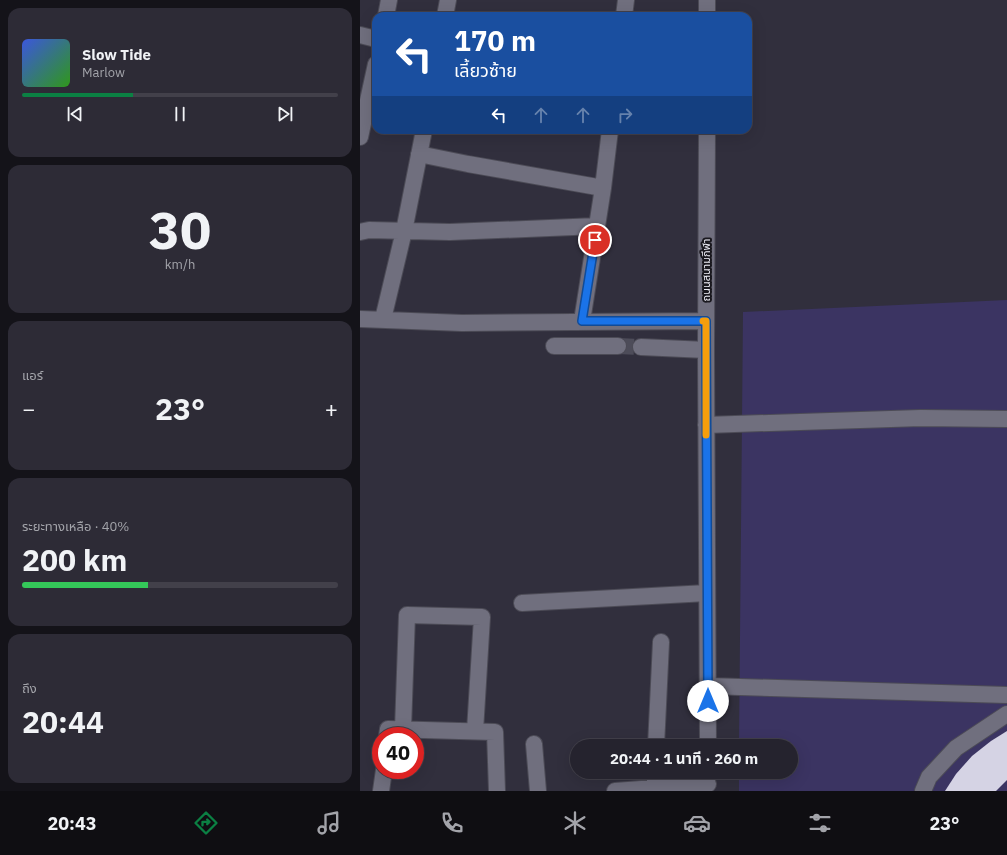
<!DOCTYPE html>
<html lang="th">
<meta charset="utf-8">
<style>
:root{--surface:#25232e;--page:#2d2b36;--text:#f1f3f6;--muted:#a3a4aa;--line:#42404a;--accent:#0b8043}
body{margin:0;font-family:"IBM Plex Sans","Noto Sans Thai",sans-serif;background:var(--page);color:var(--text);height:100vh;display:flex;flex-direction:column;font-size:15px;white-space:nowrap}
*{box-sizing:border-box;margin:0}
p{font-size:13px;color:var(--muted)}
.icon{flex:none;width:22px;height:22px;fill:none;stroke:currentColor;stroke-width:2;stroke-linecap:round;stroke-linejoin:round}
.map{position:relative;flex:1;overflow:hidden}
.sheet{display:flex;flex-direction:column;gap:8px;padding:8px;background:#141319;width:360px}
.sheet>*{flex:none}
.banner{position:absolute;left:12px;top:12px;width:380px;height:122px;border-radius:12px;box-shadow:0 4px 16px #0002,0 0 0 1px var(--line);background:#1a4fa0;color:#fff;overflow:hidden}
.speed{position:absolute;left:12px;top:727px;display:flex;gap:8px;font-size:20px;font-weight:700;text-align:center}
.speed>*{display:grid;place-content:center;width:52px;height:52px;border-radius:50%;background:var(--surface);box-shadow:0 4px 16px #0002,0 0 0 1px var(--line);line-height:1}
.speed .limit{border:6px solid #d22;background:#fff;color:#111}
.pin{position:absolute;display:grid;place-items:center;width:34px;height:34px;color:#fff;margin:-17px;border:2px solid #fff;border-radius:50%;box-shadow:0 1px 4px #0007}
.me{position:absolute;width:44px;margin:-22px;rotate:0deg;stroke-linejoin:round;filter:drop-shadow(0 0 3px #0008)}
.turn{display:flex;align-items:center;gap:14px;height:84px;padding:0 16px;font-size:18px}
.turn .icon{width:52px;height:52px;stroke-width:2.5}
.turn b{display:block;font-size:28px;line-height:34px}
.lanes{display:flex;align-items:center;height:38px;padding:0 16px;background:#0003;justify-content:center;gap:20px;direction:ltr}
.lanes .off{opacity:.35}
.big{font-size:30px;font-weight:700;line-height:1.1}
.sheet .card{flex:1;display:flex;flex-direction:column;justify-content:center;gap:6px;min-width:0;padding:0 14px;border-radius:12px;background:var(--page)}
.sheet .dial{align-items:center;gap:0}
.dial b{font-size:52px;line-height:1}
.song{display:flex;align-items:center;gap:12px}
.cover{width:48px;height:48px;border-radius:6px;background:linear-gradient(135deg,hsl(230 70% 55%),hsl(110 70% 35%))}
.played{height:4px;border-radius:2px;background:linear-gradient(90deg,var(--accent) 35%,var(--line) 35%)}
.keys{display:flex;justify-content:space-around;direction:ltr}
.heat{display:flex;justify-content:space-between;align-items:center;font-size:22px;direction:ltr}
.charge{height:6px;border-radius:3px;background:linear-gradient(90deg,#34c759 40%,var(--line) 0)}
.trip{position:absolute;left:210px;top:739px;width:228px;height:40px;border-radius:20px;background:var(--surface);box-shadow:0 4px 16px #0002,0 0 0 1px var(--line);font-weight:700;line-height:40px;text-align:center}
.menu{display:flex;height:64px;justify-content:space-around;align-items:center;background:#0f0e12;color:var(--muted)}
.menu .icon{width:28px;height:28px}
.menu .active{color:var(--accent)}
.menu b{font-size:18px;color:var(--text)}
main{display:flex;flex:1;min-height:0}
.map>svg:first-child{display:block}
.green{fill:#3b3462}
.building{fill:#d5d3e4}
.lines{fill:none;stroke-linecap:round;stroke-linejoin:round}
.minor-tunnel{stroke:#4d4c59;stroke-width:16;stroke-dasharray:16 8;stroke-linecap:butt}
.minor-casing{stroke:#4c4b56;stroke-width:18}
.minor{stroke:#706f7e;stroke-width:16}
.route-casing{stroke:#114b97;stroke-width:10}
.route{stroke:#1a73e8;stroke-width:7}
.slow{stroke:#f59e0b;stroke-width:7}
.labels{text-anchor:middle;stroke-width:4;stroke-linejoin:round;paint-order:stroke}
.street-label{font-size:11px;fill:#eeeef7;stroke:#19181e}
</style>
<main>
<section class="sheet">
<div class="card">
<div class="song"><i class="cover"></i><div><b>Slow Tide</b><p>Marlow</p></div></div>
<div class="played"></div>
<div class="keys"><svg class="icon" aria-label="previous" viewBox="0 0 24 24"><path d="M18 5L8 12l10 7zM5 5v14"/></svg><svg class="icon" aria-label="pause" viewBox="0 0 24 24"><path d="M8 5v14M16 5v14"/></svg><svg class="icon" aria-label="next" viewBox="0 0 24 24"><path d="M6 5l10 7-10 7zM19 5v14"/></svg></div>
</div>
<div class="card dial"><b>30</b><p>km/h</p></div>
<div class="card"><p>แอร์</p>
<div class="heat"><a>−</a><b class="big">23°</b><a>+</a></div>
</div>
<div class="card"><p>ระยะทางเหลือ · 40%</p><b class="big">200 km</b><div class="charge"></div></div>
<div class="card"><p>ถึง</p><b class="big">20:44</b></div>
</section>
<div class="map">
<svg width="647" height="791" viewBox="0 0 647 791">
<rect width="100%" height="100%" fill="#312f3d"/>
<path class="green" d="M647,300V791H379V772H431V746H379L383,312Z"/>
<path class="building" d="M647,731V780L636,791H585L596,774L612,756L631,741Z"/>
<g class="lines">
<path class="minor-tunnel" d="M258,346L281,347"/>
<g class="minor-casing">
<path id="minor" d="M26,16L29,0
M85,16L88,0
M264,16L266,0
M347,16V0
M0,35L16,39
M347,130L346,350L348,746
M0,137L16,64
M59,154L108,164L243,188
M0,232L9,230L90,232L237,226L243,188L250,130
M0,319L102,323L346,321
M23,319L44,231L64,130
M222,321L237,226
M194,346H258
M281,347L346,350
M346,425L561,418L647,419
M162,603L347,593
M348,686L647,695
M43,729L47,615L122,617L115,731
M27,736L28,729L135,732L137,791
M174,744L178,791
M296,746L301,642
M295,788V772
M21,791L24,770
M255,791L348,784
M563,791L569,777L596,748L647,714"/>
</g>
<use href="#minor" class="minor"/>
</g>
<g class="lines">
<g class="route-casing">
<path id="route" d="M235,240L222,321H346L348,701"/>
</g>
<use href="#route" class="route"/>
<path class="slow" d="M343,321H346V435"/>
</g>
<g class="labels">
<g class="street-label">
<text transform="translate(346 270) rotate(-90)" y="4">ถนนสนามกีฬา</text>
</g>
</g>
</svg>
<div class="speed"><div class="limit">40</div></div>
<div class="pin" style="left:235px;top:240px;background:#d93025"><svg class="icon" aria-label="arrive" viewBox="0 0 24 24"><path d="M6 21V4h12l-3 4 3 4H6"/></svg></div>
<svg class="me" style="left:348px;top:701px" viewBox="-20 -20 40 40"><circle r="19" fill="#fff"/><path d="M0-13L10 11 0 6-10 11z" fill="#1a73e8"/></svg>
<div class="trip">20:44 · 1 นาที · 260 m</div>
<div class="banner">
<div class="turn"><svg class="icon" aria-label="left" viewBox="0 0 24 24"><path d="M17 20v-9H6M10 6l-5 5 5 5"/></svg><div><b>170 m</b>เลี้ยวซ้าย</div></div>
<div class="lanes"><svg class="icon" aria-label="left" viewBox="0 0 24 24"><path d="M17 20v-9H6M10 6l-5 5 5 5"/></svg><svg class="icon off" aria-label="ahead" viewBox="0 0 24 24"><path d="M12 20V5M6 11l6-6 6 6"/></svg><svg class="icon off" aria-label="ahead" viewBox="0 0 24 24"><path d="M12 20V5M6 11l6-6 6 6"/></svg><svg class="icon off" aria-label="right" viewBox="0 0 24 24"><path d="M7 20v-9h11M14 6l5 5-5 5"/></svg></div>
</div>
</div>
</main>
<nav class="menu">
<b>20:43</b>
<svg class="icon active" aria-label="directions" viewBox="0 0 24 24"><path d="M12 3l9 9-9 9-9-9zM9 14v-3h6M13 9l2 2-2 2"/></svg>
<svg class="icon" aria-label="music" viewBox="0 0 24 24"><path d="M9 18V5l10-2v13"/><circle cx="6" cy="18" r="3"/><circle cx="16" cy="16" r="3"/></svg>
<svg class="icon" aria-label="phone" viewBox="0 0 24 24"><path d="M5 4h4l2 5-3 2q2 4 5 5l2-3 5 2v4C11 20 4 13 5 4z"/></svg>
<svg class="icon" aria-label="climate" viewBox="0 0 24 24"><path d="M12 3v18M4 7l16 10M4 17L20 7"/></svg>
<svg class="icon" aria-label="car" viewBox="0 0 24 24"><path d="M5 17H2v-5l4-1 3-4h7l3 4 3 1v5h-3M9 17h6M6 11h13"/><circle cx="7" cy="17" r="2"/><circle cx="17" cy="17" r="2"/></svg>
<svg class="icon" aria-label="filters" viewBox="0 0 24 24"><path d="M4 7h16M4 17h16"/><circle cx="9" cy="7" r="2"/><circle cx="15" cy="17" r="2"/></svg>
<b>23°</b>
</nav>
